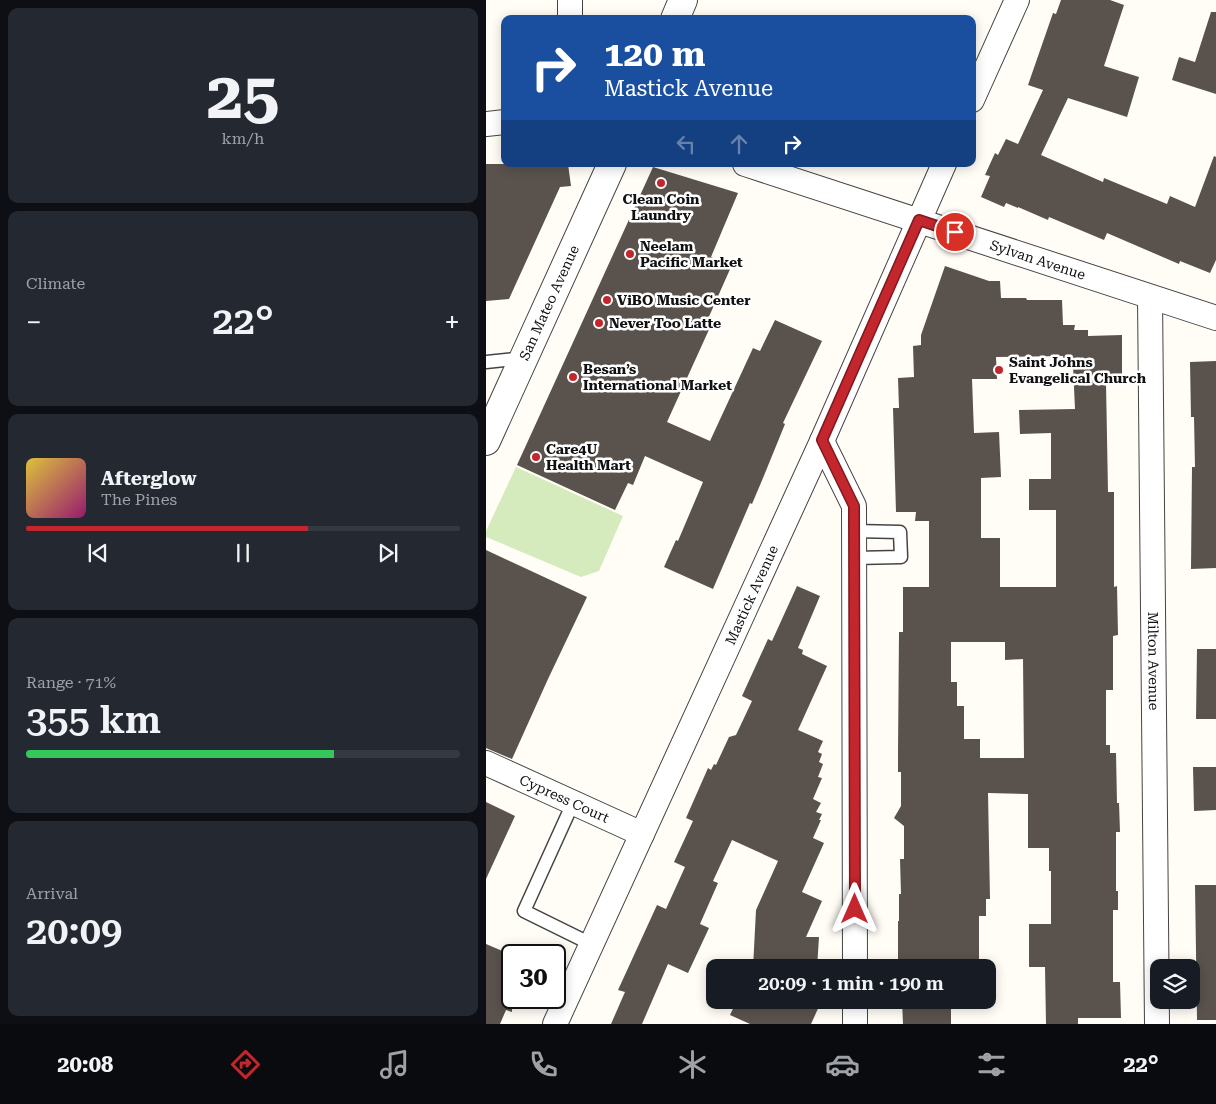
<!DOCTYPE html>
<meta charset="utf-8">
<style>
:root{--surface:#171b24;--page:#242831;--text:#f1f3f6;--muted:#9ea1a6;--line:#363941;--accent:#c4262e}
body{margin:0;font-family:"Roboto Serif",serif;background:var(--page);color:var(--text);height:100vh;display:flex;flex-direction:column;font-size:19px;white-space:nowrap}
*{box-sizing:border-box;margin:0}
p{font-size:16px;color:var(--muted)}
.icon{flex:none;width:28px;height:28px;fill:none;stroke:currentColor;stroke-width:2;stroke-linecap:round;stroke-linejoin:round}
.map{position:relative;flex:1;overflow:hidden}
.panel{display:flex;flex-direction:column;gap:8px;padding:8px;background:#0d0f14;width:486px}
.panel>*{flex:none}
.banner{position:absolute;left:15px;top:15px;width:475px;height:152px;border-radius:10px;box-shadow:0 2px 12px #0003;background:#1a4fa0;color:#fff;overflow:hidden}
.tools{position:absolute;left:664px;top:959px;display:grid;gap:10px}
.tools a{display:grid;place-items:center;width:50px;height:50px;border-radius:10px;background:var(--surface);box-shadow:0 2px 12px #0003;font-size:25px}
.speed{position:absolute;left:15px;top:944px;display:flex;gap:10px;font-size:25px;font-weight:700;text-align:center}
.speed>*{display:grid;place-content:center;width:65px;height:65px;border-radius:50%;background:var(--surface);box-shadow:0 2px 12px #0003;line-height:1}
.speed .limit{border:2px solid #111;border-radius:8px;background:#fff;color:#111}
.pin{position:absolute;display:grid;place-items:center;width:42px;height:42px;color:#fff;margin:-21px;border:2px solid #fff;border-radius:50%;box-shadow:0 1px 5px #0007}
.me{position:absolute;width:55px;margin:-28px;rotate:0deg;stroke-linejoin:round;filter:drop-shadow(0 0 4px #0008)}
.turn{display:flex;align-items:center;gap:18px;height:105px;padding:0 20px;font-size:22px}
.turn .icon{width:65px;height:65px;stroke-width:2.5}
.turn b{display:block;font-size:35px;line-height:42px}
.lanes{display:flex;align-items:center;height:48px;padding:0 20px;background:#0003;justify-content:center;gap:25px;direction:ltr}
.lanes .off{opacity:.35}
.big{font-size:38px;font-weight:600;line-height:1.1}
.panel .card{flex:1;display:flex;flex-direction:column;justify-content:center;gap:8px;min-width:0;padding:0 18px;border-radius:10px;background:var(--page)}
.panel .dial{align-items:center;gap:0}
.dial b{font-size:65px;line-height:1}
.song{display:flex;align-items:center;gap:15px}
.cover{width:60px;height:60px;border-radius:8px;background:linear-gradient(135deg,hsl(50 70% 55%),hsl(320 70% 35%))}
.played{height:5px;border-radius:2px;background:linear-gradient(90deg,var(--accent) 65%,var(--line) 65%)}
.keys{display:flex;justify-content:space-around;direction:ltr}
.heat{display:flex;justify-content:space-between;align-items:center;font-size:28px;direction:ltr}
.charge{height:8px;border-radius:4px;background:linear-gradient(90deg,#34c759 71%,var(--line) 0)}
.trip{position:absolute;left:220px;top:959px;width:290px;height:50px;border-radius:10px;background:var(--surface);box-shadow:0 2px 12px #0003;font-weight:600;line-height:50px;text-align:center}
.dock{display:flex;height:80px;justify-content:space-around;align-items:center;background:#090b0e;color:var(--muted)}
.dock .icon{width:35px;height:35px}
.dock .on{color:var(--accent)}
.dock b{font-size:22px;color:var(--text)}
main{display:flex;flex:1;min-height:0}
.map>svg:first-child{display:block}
.green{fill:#d5ebbd}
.building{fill:#5a524d;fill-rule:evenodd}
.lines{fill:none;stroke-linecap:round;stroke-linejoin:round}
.service-casing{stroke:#444;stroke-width:15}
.minor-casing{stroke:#444;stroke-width:26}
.tertiary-casing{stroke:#444;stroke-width:30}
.service{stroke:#fff;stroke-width:12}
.minor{stroke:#fff;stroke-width:24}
.tertiary{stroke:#fff;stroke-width:28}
.route-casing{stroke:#7f191e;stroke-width:12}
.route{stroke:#c4262e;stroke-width:9}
.poi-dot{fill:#c4262e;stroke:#fff;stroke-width:2}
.labels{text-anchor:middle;stroke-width:5;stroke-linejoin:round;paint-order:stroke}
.poi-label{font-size:14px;font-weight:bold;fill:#111;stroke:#fff;text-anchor:start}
.street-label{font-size:14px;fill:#111;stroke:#fff}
</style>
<main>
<section class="panel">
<div class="card dial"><b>25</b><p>km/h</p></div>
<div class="card"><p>Climate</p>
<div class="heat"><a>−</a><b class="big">22°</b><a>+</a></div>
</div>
<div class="card">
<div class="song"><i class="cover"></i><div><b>Afterglow</b><p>The Pines</p></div></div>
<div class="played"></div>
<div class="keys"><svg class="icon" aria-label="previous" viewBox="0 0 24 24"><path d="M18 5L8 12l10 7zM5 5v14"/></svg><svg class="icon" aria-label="pause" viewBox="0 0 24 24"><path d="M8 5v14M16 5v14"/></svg><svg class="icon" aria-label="next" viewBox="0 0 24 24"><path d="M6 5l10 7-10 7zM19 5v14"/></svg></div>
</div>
<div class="card"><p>Range · 71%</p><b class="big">355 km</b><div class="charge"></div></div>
<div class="card"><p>Arrival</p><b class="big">20:09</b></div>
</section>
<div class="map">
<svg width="730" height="1024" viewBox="0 0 730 1024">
<rect width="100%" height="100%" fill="#fffdf5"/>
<path class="green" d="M30,467L137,516L113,571L95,577L0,537V531Z"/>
<path class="building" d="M575,0H624L638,5L618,66L653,77L641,117L582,98L555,155L617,182L618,178L681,204L684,196L709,207L728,156L730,157V260L724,273L694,261L693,264L621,233L618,240L563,217L562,220L532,207V208L520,203L518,207L495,197L504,176L499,175L509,153L512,155L520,139L532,144L557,90L542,85L567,13L570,14Z
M725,12H730V94L686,80L693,57L709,62Z
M0,164H82L85,186L74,187L23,299L0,301Z
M167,167L252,193L225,257L245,267L221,321L226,323L181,422L224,441L267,348L274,351L289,320L336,341L297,423L299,424L277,478L266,504L264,503L227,589L178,567L190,540L192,541L217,482L159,456L147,485L142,483L129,510L31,465Z
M459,266L503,281H514L515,298H540L541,300H576L577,325H589L588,330H602V336L636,335V383H620L622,492H628V587L631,586L632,635L627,636V690H620V745H624V753H630L631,803H633L634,832H630V891H632V910H627V982H634L635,1018H592V1024H560L559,967H543V924H565V871H563V848H542V794L502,793L504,899H500V916H493V959H483V968H412V921H413V894H415L414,859H418V826L408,818L415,806V772H412V752L413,632H417V587H443V521H429L430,512H410L407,408H413L412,378L428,377L427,346L435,345V335ZM577,356L578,366H587L589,409L533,410L534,434L565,433V479H543V510H570V587H514V538H495V478L515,477L513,432L488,433L486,379H511L510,357ZM465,642H519V660L537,659L538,758H494V739H478V706H471V682H465Z
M730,361V568L705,569L706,467H709L708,417H705L704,362Z
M0,550L101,597L62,679L26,759L0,748Z
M311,586L334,596L312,648L317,650L316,654L341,666L312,730L337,741L332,752L336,754L333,762L337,764L332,777L336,778L327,799L335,803L330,812L336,814L333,820H335L327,838L338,843L316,892L336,901L320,937H333L331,968H267L270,910L292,861L246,840L227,881L232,883L214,924L223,928L202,973L182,964L156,1024H125L139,992L132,990L171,905L180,909L199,867L188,862L207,821L200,818L222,768L225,770L228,764L230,765L243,737L250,735L266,701L256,696L282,639L286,641Z
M711,649H730V719H710Z
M707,767H730V810L708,811Z
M0,802L29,816L0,879Z
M709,885H730V1020H711Z
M0,944L26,955V1012L20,1010L14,1024H0Z
M251,1000H330L335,1002L325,1024H264L244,1015Z
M416,1000H474V1002H465V1024H417Z"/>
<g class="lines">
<g class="service-casing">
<path id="service" d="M0,362L39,358
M368,531L414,532L415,557L368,558
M87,803L38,911L105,944"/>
</g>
<g class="minor-casing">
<g id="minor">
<path d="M84,0V19"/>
<path d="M486,100L531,0"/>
<path d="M0,124L19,122"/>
<path id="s1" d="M259,164L730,318"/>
<path id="s2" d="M664,297L671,1024"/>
<path d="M336,441L368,506L369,968"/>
<path id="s3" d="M0,763L156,834"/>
<path d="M369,1000V1024"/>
<path id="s4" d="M69,1024L336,441L458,164"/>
</g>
</g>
<g class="tertiary-casing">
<g id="tertiary">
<path d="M189,19L197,0"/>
<path id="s5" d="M0,441L126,164"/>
</g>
</g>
<use href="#service" class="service"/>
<use href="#minor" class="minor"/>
<use href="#tertiary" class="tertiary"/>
</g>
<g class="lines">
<g class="route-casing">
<path id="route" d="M369,909L368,506L336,440L433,220L469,232"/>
</g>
<use href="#route" class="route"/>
</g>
<g class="poi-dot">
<circle cx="175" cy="183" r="5"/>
<circle cx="144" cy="254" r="5"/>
<circle cx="121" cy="300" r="5"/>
<circle cx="113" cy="323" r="5"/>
<circle cx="513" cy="370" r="5"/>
<circle cx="87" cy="377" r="5"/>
<circle cx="50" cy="457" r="5"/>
</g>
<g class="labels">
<g class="poi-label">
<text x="175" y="204" text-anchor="middle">Clean Coin<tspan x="175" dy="16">Laundry</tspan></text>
<text x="154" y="251">Neelam<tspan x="154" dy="16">Pacific Market</tspan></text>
<text x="131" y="305">ViBO Music Center</text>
<text x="123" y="328">Never Too Latte</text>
<text x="523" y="367">Saint Johns<tspan x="523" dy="16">Evangelical Church</tspan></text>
<text x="97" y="374">Besan’s<tspan x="97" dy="16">International Market</tspan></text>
<text x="60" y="454">Care4U<tspan x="60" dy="16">Health Mart</tspan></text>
</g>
<g class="street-label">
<text dy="5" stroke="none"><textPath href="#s1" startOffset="308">Sylvan Avenue</textPath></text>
<text dy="5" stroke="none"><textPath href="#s5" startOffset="152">San Mateo Avenue</textPath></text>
<text dy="5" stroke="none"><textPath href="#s4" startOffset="472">Mastick Avenue</textPath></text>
<text dy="5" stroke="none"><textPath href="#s2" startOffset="364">Milton Avenue</textPath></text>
<text dy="5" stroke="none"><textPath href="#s3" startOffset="86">Cypress Court</textPath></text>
</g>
</g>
</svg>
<div class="tools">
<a><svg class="icon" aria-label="layers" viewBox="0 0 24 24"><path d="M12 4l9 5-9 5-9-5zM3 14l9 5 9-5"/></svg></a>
</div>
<div class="speed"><div class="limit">30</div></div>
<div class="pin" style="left:469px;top:232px;background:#d93025"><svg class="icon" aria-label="arrive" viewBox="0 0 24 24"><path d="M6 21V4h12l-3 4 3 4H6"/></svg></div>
<svg class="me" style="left:369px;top:909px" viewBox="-20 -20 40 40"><path d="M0-17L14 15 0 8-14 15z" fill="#c4262e" stroke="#fff" stroke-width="4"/></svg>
<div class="trip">20:09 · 1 min · 190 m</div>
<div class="banner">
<div class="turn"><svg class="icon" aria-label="right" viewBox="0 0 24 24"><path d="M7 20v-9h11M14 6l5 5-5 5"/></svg><div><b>120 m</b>Mastick Avenue</div></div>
<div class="lanes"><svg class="icon off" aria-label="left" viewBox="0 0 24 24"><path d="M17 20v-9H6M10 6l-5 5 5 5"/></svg><svg class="icon off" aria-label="ahead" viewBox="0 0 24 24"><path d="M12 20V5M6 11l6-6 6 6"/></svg><svg class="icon" aria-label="right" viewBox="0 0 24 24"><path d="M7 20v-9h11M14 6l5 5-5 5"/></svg></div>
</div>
</div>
</main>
<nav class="dock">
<b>20:08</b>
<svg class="icon on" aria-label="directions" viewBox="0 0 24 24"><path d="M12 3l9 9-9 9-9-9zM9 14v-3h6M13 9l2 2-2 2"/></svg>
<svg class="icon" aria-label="music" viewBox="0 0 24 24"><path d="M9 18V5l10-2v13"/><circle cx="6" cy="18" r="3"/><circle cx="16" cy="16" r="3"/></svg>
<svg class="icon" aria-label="phone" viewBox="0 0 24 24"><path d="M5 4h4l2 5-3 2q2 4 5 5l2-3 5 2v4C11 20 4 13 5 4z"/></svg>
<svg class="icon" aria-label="climate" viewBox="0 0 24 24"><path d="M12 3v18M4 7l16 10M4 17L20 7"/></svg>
<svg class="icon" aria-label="car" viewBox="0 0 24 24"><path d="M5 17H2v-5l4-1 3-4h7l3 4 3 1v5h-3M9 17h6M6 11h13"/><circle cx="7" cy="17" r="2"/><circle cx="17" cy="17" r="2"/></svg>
<svg class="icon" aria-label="filters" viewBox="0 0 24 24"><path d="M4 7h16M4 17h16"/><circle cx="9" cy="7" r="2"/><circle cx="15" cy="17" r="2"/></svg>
<b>22°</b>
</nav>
